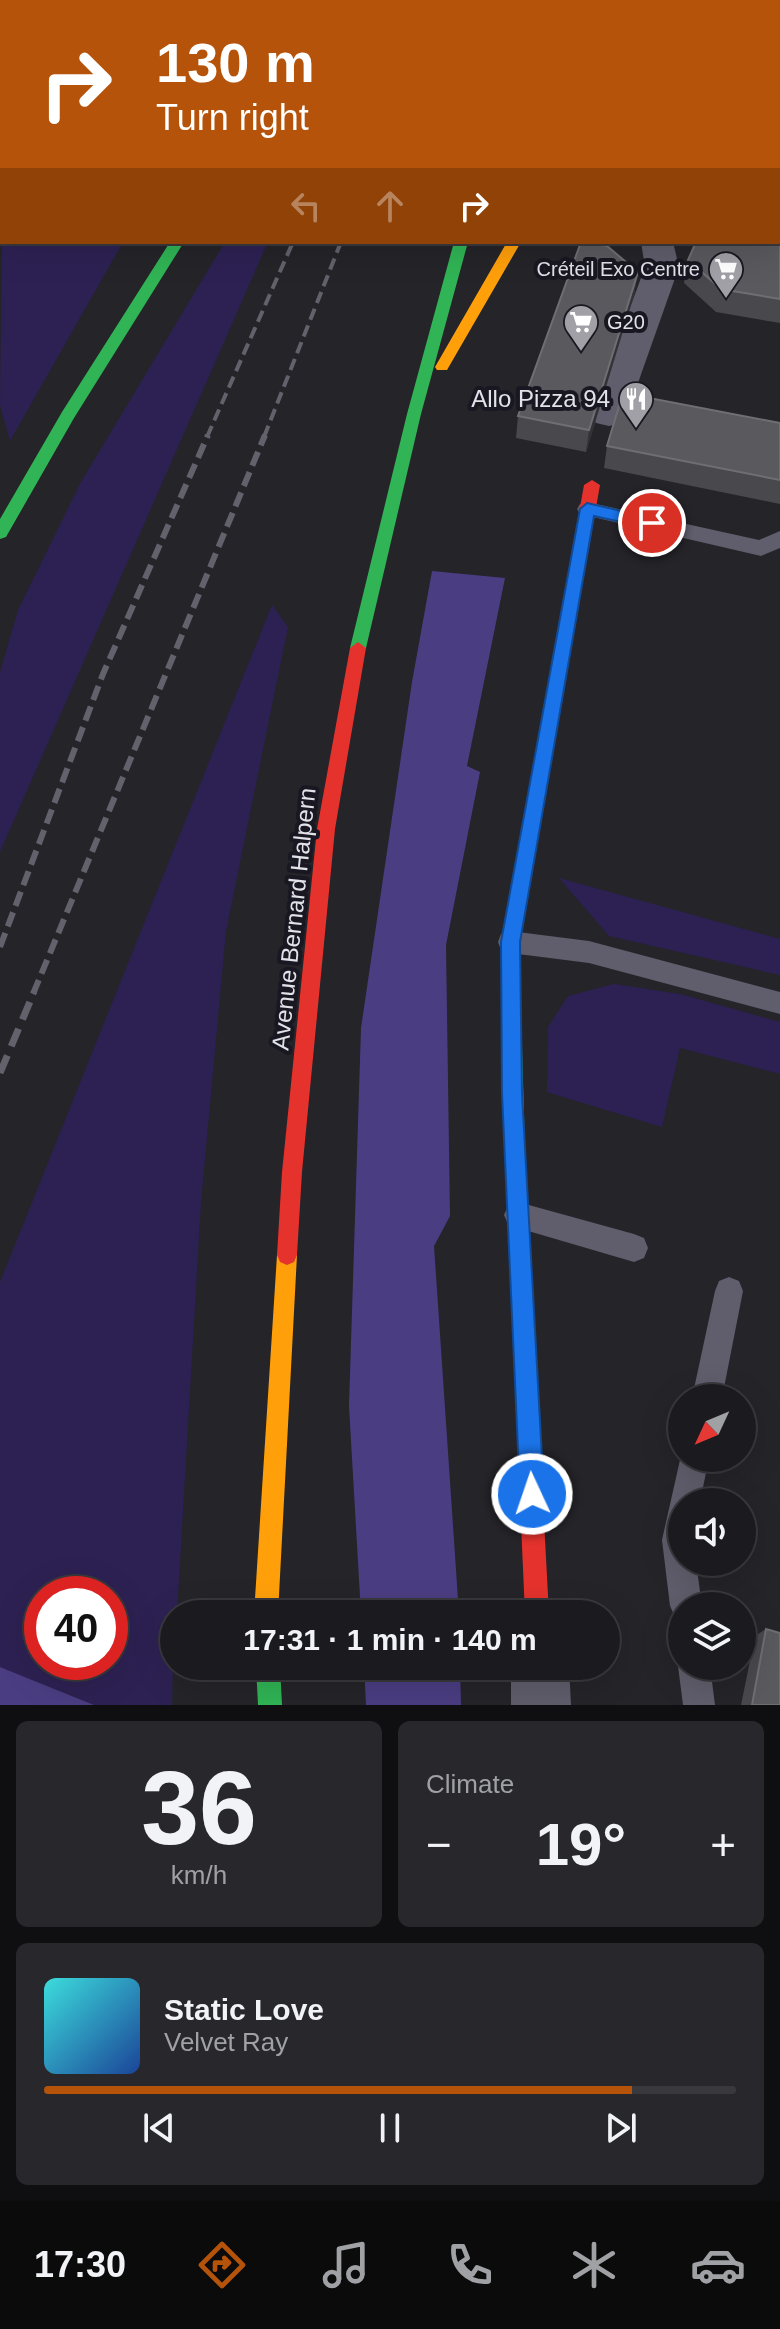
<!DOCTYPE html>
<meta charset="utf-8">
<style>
:root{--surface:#1b1b1f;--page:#28282c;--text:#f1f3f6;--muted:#a0a1a4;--line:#39393d;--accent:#b45309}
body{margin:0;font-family:Helvetica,sans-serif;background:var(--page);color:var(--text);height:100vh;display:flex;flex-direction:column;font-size:30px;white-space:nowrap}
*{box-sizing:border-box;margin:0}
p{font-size:26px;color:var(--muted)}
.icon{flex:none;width:44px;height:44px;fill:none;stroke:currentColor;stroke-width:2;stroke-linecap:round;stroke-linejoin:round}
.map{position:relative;height:1705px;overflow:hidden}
.details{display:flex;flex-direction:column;gap:16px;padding:16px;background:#0f0f11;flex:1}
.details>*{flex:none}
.guide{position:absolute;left:0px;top:0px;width:780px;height:244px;box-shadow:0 8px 32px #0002,0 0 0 2px var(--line);background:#b45309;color:#fff;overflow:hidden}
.needle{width:52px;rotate:226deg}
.tools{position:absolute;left:668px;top:1384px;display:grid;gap:16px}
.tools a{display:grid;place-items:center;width:88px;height:88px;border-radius:50%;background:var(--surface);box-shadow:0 8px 32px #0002,0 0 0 2px var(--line);font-size:40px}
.speed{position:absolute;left:24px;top:1576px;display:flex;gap:16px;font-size:40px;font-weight:700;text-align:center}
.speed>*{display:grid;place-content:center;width:104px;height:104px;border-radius:50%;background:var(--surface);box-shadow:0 8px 32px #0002,0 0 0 2px var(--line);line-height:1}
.speed .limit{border:12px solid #d22;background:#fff;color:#111}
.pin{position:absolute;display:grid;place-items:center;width:68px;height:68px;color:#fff;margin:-34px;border:4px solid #fff;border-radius:50%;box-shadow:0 2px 8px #0007}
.me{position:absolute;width:88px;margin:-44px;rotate:357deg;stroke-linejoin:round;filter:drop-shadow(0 0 6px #0008)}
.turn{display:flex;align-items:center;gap:28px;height:168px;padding:0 24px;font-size:36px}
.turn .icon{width:104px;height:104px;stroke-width:2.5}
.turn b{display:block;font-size:56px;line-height:68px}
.lanes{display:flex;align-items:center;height:76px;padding:0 24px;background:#0003;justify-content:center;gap:40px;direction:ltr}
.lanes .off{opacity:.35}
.big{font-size:60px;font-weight:800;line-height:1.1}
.details .card{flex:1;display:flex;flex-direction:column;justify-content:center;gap:12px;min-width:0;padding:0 28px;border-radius:12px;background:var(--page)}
.details .dial{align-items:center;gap:0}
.dial b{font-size:104px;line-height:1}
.song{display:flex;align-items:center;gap:24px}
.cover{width:96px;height:96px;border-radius:12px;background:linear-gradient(135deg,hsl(180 70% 55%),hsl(220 70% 35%))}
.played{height:8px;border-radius:4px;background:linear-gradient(90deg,var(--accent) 85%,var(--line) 85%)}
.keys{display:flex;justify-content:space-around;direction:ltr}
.heat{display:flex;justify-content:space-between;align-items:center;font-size:44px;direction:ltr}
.details .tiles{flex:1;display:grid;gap:16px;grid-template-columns:1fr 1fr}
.card:last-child{grid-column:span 2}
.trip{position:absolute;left:160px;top:1600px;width:460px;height:80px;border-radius:40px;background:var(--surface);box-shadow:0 8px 32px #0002,0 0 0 2px var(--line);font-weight:800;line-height:80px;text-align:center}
.menu{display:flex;height:128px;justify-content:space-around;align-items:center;background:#0b0b0c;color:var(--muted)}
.menu .icon{width:56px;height:56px}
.menu .selected{color:var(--accent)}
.menu b{font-size:36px;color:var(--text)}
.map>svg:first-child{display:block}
.green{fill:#2d2153;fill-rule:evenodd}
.forest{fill:#4b3d82}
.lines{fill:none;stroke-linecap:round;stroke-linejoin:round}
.lane{fill:#605d6c;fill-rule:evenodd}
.street{fill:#605d6c;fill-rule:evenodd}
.fast{fill:#30b455;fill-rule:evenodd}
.slow{fill:#ff9f0a;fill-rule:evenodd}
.jam{fill:#e5322d;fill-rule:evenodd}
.rail-far2{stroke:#63616b;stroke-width:4;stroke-dasharray:12 6;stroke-linecap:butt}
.rail-far1{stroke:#63616b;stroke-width:6;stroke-dasharray:15 7;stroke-linecap:butt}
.rail{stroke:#63616b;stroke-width:7;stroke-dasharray:19 10;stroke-linecap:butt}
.wall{fill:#49494d}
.shaded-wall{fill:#333337}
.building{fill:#59595e;stroke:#6e6e73;stroke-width:2}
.route{fill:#1a73e8;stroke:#114b97;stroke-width:2}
.labels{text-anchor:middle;stroke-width:8;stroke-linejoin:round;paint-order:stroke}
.far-poi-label{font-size:20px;fill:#e2e2e9;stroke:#191822;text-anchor:end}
.poi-label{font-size:24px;fill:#e2e2e9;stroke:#191822;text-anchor:end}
.street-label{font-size:24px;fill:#e2e2e9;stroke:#191822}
</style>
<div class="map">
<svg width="780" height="1705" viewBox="0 0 780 1705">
<rect width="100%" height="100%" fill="#242429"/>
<path class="green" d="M0,0H265L2,2V114Z
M2,227V242H123L10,441L0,405Z
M225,242H268L0,852V672L18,610L81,482Z
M272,605L288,627L226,931L201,1202L177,1614H174L172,1705H94L0,1667V1282ZM42,1594H110V1662H42Z
M559,878L780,939V975L609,936Z
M614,984L680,994L780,1022V1074L680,1048L662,1127L547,1092L548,1027L568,996Z"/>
<path class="forest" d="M432,571L505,578L467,766L480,772L446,945L450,1216L434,1246L459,1614H361L349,1406L361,1028L412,682Z
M364,1666H460L461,1705H366Z
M0,1667L94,1705H0Z"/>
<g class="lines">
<path class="lane" d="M587,502L759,540L780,531V548L761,556L580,514L577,509L580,504Z
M510,931L589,941L780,992V1014L589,963L510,953L501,950L498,942L501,934Z
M518,1202L634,1234L644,1238L648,1248L644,1258L634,1262L518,1228L508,1224L504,1215L508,1206Z
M729,1277L739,1281L743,1291L722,1398H692L715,1291L719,1281Z
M682,1451V1458H709L700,1502H682V1562H696L702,1606H682V1620L675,1617L670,1606L662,1540Z
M682,1656V1666H710L715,1705H683L678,1666Z"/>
<path class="street" d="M641,242H673L679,267L627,414L622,423L609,426L596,423L591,414L645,267Z
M511,1666H569L571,1705H511Z"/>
<path class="fast" d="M645,0H657L644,2Z
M170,242H184L74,418L6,537L0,539V519L62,412Z
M454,242H468L421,414L366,648L358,654L350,648L407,414Z
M526,847L532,850L535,855L519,942L526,1184L523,1191L516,1194L509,1191L506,1184L501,942L517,855L520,850Z
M256,1666H280L282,1705H258Z"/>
<path class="slow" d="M0,132H2V140H0Z
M507,242H521L447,370H437L435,367Z
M287,1245L294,1248L297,1255L278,1614H254L277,1255L280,1248Z"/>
<path class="jam" d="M533,0H545L532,2Z
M592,480L600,485L535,855L532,860H520L517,855L584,485Z
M358,642L366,648L335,829L302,1172L297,1255L294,1262L287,1265L280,1262L277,1255L282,1172L317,829L350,648Z
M516,1174L523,1177L526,1184L549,1614H525L506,1184L509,1177Z"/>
<path class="rail-far2" d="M207,437L293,242
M264,437L341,242"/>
<path class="rail-far1" d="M0,947L103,674L208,435
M33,994L265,435"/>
<path class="rail" d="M0,1073L34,992"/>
</g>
<path class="wall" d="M780,85V167H778V92Z
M780,230V323L716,312L684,283L688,260L778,242Z
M638,272L634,295L586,452L516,438L518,416Z
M780,423V504L604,468L607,446Z
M766,1629L780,1705H741L755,1636Z"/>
<path class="shaded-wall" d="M638,272L634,295L586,452L589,430Z"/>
<path class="building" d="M780,85V110L778,109V92Z
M778,113L780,114V141H778Z
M778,229L780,230V299L721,289L688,260L696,242H778Z
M581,242L607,246L638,272L589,430L518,416Z
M623,393L780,423V480L607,446Z
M766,1629L780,1633V1705H752Z"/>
<path class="route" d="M587,503L652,518L660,523L652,529L594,516L520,942L522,1093L544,1494L540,1503L532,1506L524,1503L520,1494L502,1093L501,942L580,509Z"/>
<defs>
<g id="supermarket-pin" transform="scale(1.8)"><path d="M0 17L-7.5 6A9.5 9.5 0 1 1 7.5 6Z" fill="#a0a0a6" stroke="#191822"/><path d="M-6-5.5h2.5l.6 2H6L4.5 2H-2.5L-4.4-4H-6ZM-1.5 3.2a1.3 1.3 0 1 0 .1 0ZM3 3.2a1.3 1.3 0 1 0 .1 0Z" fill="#fff"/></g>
<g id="restaurant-pin" transform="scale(1.8)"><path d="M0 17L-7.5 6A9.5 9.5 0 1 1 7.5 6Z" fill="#a0a0a6" stroke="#191822"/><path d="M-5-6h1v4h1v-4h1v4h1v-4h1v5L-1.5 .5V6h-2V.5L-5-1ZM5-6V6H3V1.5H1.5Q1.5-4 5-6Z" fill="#fff"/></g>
</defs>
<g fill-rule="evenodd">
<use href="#supermarket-pin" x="726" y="269"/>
<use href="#supermarket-pin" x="581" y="322"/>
<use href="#restaurant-pin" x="636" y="399"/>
</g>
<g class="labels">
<g class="far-poi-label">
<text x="700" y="276">Créteil Exo Centre</text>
<text x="607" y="329" text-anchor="start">G20</text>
</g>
<g class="poi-label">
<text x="610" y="407">Allo Pizza 94</text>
</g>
<g class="street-label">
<text transform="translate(294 919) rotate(-84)" y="8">Avenue Bernard Halpern</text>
</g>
</g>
</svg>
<div class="tools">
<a><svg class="needle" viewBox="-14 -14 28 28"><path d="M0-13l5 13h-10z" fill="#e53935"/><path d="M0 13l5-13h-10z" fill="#a0a1a4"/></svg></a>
<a><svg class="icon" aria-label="sound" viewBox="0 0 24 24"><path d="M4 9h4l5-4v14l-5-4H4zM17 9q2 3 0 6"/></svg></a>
<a><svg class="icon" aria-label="layers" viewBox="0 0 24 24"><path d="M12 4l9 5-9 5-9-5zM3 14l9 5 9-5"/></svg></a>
</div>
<div class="speed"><div class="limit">40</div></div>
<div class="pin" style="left:652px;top:523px;background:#d93025"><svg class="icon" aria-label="arrive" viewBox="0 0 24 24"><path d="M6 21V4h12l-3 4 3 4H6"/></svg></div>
<svg class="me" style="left:532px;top:1494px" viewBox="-20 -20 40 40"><circle r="17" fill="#1a73e8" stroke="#fff" stroke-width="3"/><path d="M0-11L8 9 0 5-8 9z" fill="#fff"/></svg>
<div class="trip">17:31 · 1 min · 140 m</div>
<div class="guide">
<div class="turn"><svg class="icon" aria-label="right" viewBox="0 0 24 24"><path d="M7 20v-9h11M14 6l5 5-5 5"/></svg><div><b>130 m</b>Turn right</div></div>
<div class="lanes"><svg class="icon off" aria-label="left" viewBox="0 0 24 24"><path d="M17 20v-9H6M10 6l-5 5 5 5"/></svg><svg class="icon off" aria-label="ahead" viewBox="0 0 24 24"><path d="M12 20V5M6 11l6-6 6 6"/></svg><svg class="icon" aria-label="right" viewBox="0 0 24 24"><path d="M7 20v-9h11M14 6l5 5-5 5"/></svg></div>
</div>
</div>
<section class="details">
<div class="tiles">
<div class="card dial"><b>36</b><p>km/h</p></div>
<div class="card"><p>Climate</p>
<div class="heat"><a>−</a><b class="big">19°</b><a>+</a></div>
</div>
<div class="card">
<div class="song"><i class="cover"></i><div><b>Static Love</b><p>Velvet Ray</p></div></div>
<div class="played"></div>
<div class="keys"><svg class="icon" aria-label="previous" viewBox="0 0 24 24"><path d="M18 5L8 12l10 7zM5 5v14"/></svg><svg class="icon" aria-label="pause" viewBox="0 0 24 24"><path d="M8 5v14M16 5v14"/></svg><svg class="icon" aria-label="next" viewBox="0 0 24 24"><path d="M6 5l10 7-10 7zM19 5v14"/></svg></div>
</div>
</div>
</section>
<nav class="menu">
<b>17:30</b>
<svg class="icon selected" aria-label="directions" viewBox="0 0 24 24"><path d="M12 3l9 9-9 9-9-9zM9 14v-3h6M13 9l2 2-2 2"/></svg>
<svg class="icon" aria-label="music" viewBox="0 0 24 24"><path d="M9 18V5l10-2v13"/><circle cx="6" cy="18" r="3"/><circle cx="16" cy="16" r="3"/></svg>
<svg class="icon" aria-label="phone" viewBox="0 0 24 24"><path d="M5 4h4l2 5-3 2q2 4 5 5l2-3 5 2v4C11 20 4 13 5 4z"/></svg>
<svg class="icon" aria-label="climate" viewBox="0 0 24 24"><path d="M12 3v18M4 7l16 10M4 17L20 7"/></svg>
<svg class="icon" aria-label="car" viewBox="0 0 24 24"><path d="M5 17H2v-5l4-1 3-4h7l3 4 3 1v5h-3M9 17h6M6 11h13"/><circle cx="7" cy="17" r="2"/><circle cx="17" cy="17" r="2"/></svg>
</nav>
